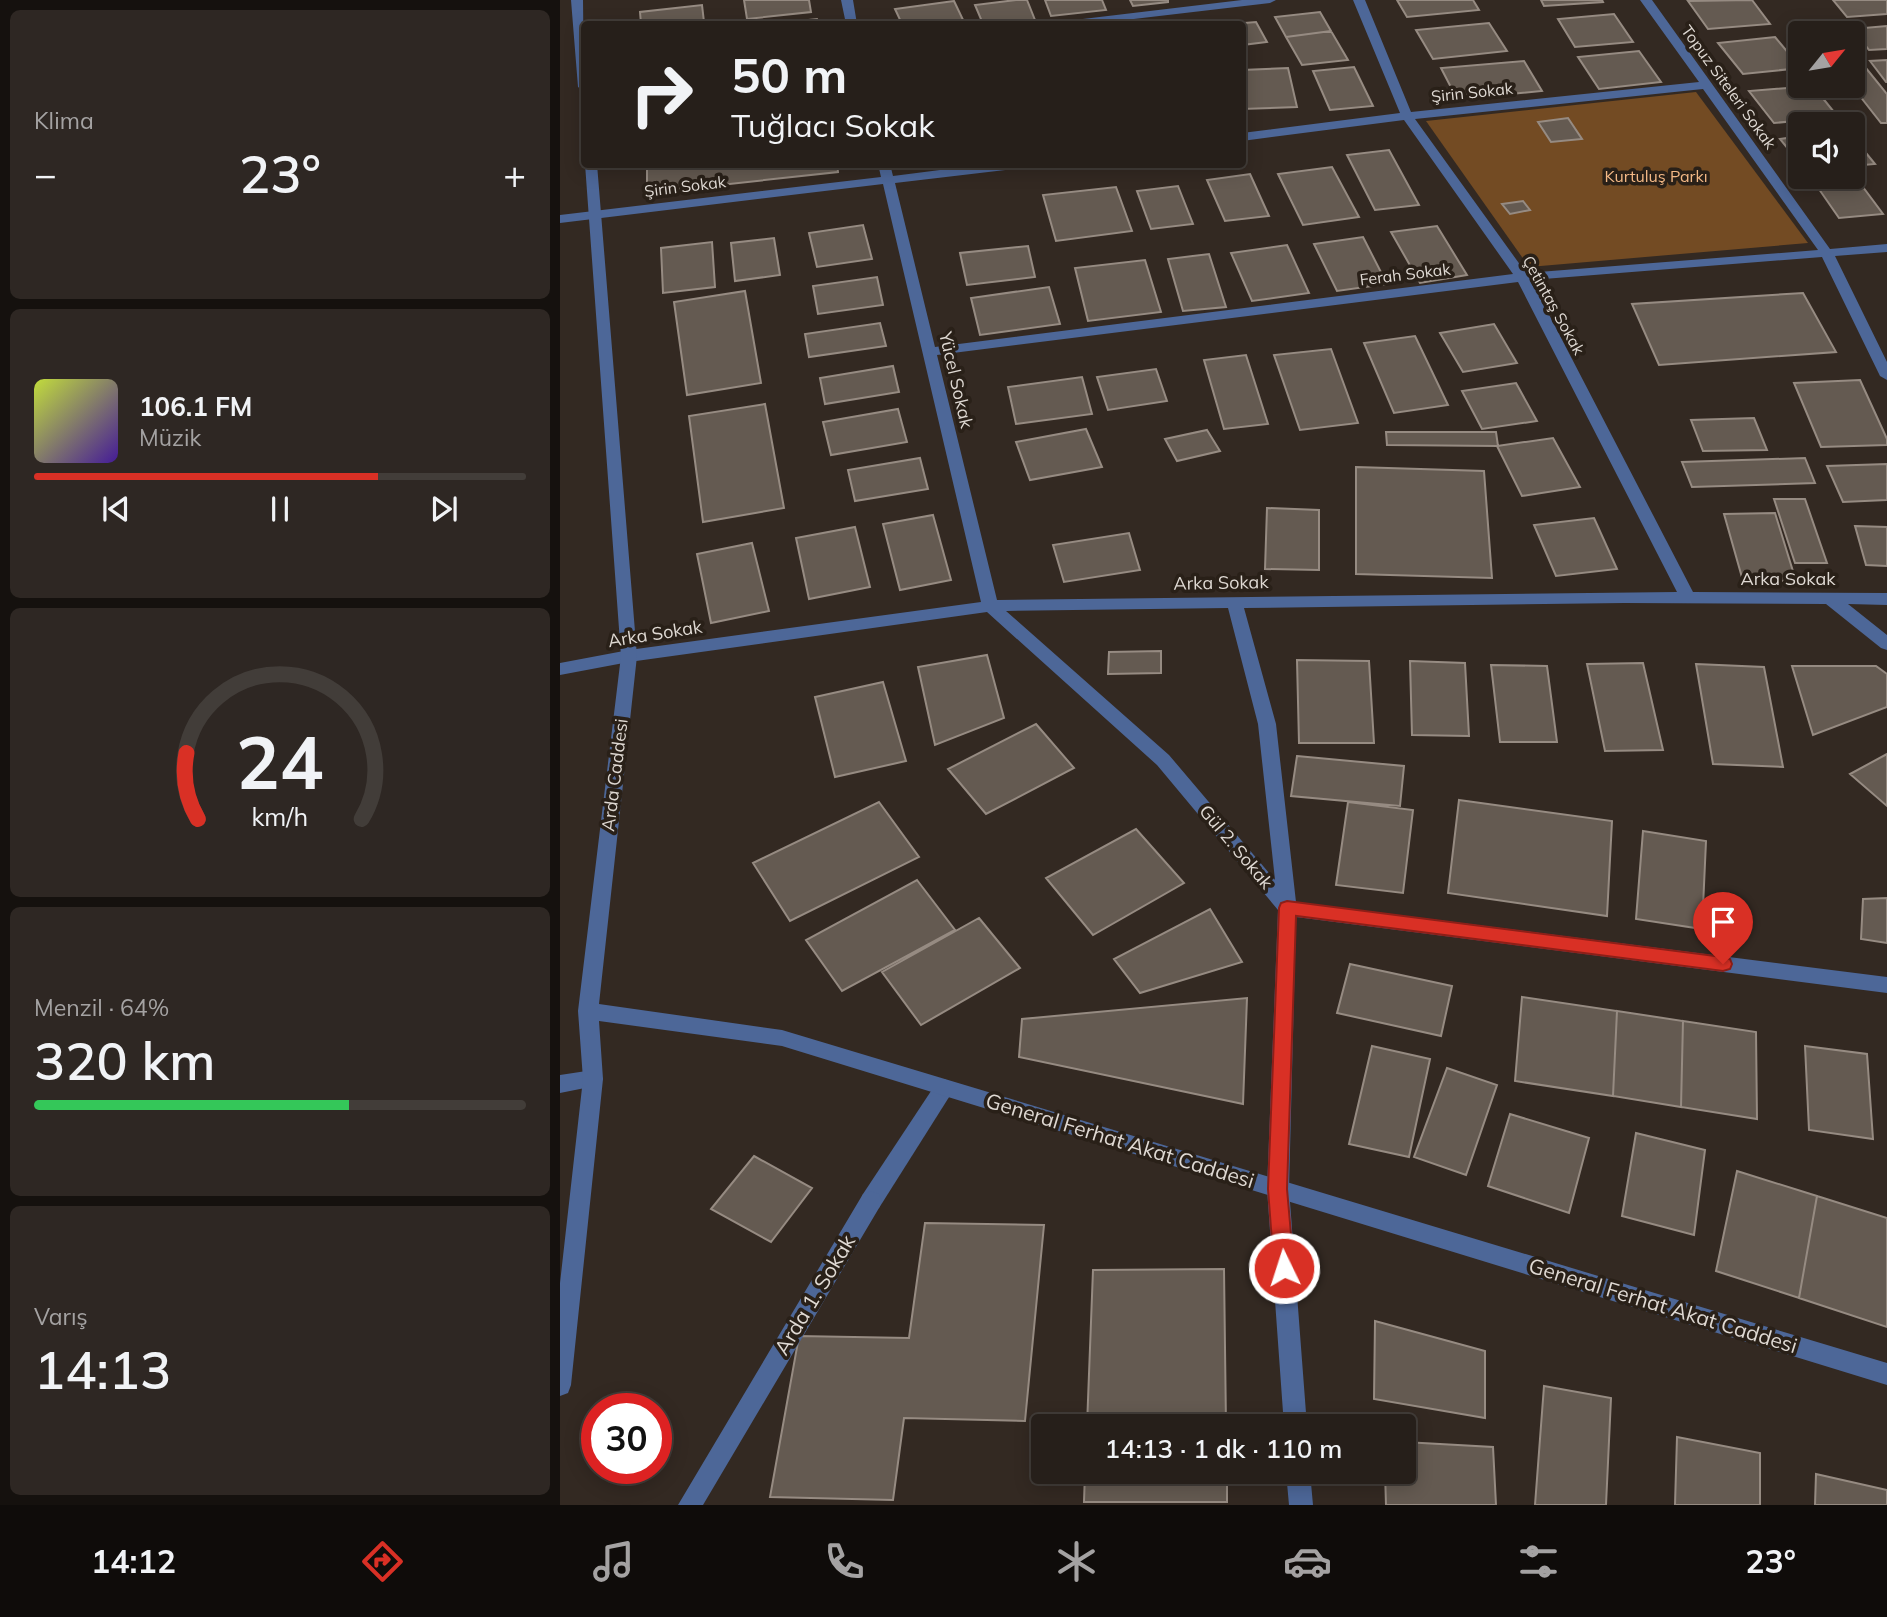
<!DOCTYPE html>
<html lang="tr">
<meta charset="utf-8">
<style>
:root{--surface:#261f1a;--page:#2e2723;--text:#f1f3f6;--muted:#a4a2a2;--line:#423d39;--accent:#d93025}
body{margin:0;font-family:Mulish,sans-serif;background:var(--page);color:var(--text);height:100vh;display:flex;flex-direction:column;font-size:26px;white-space:nowrap}
*{box-sizing:border-box;margin:0}
p{font-size:23px;color:var(--muted)}
.icon{flex:none;width:38px;height:38px;fill:none;stroke:currentColor;stroke-width:2;stroke-linecap:round;stroke-linejoin:round}
.map{position:relative;flex:1;overflow:hidden}
.drawer{display:flex;flex-direction:column;gap:10px;padding:10px;background:#15110e;width:560px}
.drawer>*{flex:none}
.banner{position:absolute;left:21px;top:21px;width:665px;height:147px;border-radius:7px;box-shadow:0 4px 18px #0003,0 0 0 2px var(--line);background:#261f1a;color:var(--text);overflow:hidden}
.needle{width:46px;rotate:60deg}
.buttons{position:absolute;left:1228px;top:21px;display:grid;gap:14px}
.buttons a{display:grid;place-items:center;width:77px;height:77px;border-radius:7px;background:var(--surface);box-shadow:0 4px 18px #0003,0 0 0 2px var(--line);font-size:35px}
.speed{position:absolute;left:21px;top:1393px;display:flex;gap:14px;font-size:35px;font-weight:700;text-align:center}
.speed>*{display:grid;place-content:center;width:91px;height:91px;border-radius:50%;background:var(--surface);box-shadow:0 4px 18px #0003,0 0 0 2px var(--line);line-height:1}
.speed .limit{border:10px solid #d22;background:#fff;color:#111}
.pin{position:absolute;display:grid;place-items:center;width:60px;height:60px;color:#fff;margin:-72px -30px;border-radius:50% 50% 50% 0;rotate:-45deg;box-shadow:0 0 7px #0007}
.pin .icon{rotate:45deg}
.me{position:absolute;width:77px;margin:-38px;rotate:356deg;stroke-linejoin:round;filter:drop-shadow(0 0 5px #0008)}
.turn{display:flex;align-items:center;gap:24px;height:147px;padding:0 35px;font-size:32px}
.turn .icon{width:91px;height:91px;stroke-width:2.5}
.turn b{display:block;font-size:49px;line-height:60px}
.big{font-size:52px;font-weight:600;line-height:1.1}
.drawer .card{flex:1;display:flex;flex-direction:column;justify-content:center;gap:10px;min-width:0;padding:0 24px;border-radius:10px;background:var(--page)}
.drawer .dial{align-items:center;gap:0}
.dial svg{height:182px;overflow:visible;fill:none;stroke:var(--line);stroke-width:7;stroke-linecap:round;text-anchor:middle}
.dial text{fill:var(--text);stroke:none}
.song{display:flex;align-items:center;gap:21px}
.cover{width:84px;height:84px;border-radius:10px;background:linear-gradient(135deg,hsl(70 70% 55%),hsl(260 70% 35%))}
.played{height:7px;border-radius:4px;background:linear-gradient(90deg,var(--accent) 70%,var(--line) 70%)}
.keys{display:flex;justify-content:space-around;direction:ltr}
.heat{display:flex;justify-content:space-between;align-items:center;font-size:38px;direction:ltr}
.charge{height:10px;border-radius:5px;background:linear-gradient(90deg,#34c759 64%,var(--line) 0)}
.trip{position:absolute;left:471px;top:1414px;width:385px;height:70px;border-radius:7px;background:var(--surface);box-shadow:0 4px 18px #0003,0 0 0 2px var(--line);font-weight:600;line-height:70px;text-align:center}
.dock{display:flex;height:112px;justify-content:space-around;align-items:center;background:#0f0c0a;color:var(--muted)}
.dock .icon{width:49px;height:49px}
.dock .active{color:var(--accent)}
.dock b{font-size:32px;color:var(--text)}
main{display:flex;flex:1;min-height:0}
.map>svg:first-child{display:block}
.green{fill:#734b23}
.building{fill:#645a51;stroke:#968b82;stroke-width:2}
.lines{fill:none;stroke-linecap:round;stroke-linejoin:round}
.pedestrian{fill:#4d6798;fill-rule:evenodd}
.minor{fill:#4d6798;fill-rule:evenodd}
.tertiary{fill:#4d6798;fill-rule:evenodd}
.route{fill:#d93025;stroke:#8d1f18;stroke-width:2}
.labels{text-anchor:middle;stroke-width:7;stroke-linejoin:round;paint-order:stroke}
.far-street-label{font-size:16px;fill:#dfd9d3;stroke:#292018}
.far-park-label{font-size:16px;fill:#f4b986;stroke:#292018}
.street-label{font-size:18px;fill:#dfd9d3;stroke:#292018}
.near-street-label{font-size:21px;fill:#dfd9d3;stroke:#292018}
</style>
<main>
<section class="drawer">
<div class="card"><p>Klima</p>
<div class="heat"><a>−</a><b class="big">23°</b><a>+</a></div>
</div>
<div class="card">
<div class="song"><i class="cover"></i><div><b>106.1 FM</b><p>Müzik</p></div></div>
<div class="played"></div>
<div class="keys"><svg class="icon" aria-label="previous" viewBox="0 0 24 24"><path d="M18 5L8 12l10 7zM5 5v14"/></svg><svg class="icon" aria-label="pause" viewBox="0 0 24 24"><path d="M8 5v14M16 5v14"/></svg><svg class="icon" aria-label="next" viewBox="0 0 24 24"><path d="M6 5l10 7-10 7zM19 5v14"/></svg></div>
</div>
<div class="card dial"><svg viewBox="0 0 100 80">
<path d="M14 69A42 42 0 1 1 86 69"/>
<path d="M14 69A42 42 0 0 1 9 40" stroke="#d93025"/>
<text x="50" y="56" font-size="32" font-weight="700">24</text>
<text x="50" y="72" font-size="11">km/h</text>
</svg></div>
<div class="card"><p>Menzil · 64%</p><b class="big">320 km</b><div class="charge"></div></div>
<div class="card"><p>Varış</p><b class="big">14:13</b></div>
</section>
<div class="map">
<svg width="1327" height="1505" viewBox="0 0 1327 1505">
<rect width="100%" height="100%" fill="#332922"/>
<path class="green" d="M1136,92L1248,243L969,267L866,121Z"/>
<path class="building" d="M184,0H249L251,12L187,19Z
M456,0H467L475,20L423,24L415,5Z
M485,0H542L546,10L491,16Z
M570,0H608V2L573,6Z
M837,0H913L919,10L847,17Z
M981,0H1042L1043,2L984,6Z
M1192,0L1210,24L1148,29L1128,1Z
M1273,0H1327V14L1287,17Z
M394,1L405,24H342L335,9Z
M142,5L144,22L81,24L80,12Z
M760,12L771,31L726,37L715,17Z
M1054,14L1073,42L1015,47L998,19Z
M257,19L259,24H210Z
M696,22L707,42L682,45V24H672Z
M929,23L947,51L873,59L856,30Z
M1272,25L1279,33H1251L1247,27Z
M1327,26V49L1309,50L1292,29Z
M771,31L788,60L742,65L726,37Z
M1215,37L1241,68L1183,74L1158,43Z
M1079,51L1101,82L1039,89L1018,57Z
M1293,52L1327,94V123H1321L1292,86Z
M1327,60V82H1326L1310,61Z
M964,61L982,91L897,99L881,68Z
M794,67L813,106L770,110L753,71Z
M728,68L737,107L682,109V70Z
M1253,86L1278,117L1214,123L1189,91Z
M1008,118L1022,139L991,142L978,122Z
M1241,136V165L1220,139Z
M1293,137L1315,164L1293,166Z
M829,150L859,205L815,210L787,155Z
M87,164H277L278,172L87,193Z
M772,167L799,217L743,225L718,174Z
M690,174L709,216L665,221L647,180Z
M1297,179L1323,214L1279,218L1254,182Z
M618,186L633,224L591,229L577,191Z
M556,187L572,231L496,241L483,195Z
M963,201L970,210L950,214L942,204Z
M303,225L312,259L257,267L249,233Z
M877,226L907,275L860,283L831,232Z
M803,237L827,284L777,291L754,244Z
M214,238L220,275L175,281L171,243Z
M152,242L155,287L103,293L101,248Z
M727,245L749,293L692,301L671,253Z
M468,246L475,277L407,285L400,253Z
M649,254L666,307L623,311L608,259Z
M585,260L601,312L528,321L515,268Z
M317,277L323,305L258,314L253,286Z
M489,287L500,324L420,335L411,298Z
M185,291L201,383L127,395L114,302Z
M1243,293L1276,352L1099,365L1072,304Z
M320,323L326,346L249,357L245,334Z
M934,324L957,363L903,372L880,333Z
M855,336L888,405L834,413L804,343Z
M771,349L798,423L740,430L714,355Z
M686,355L708,424L664,429L644,360Z
M333,366L339,392L265,404L260,378Z
M596,369L607,401L548,410L537,377Z
M522,377L532,414L456,424L448,387Z
M1300,380L1327,439V445L1261,447L1234,383Z
M956,383L977,421L922,429L902,391Z
M205,404L224,508L143,522L129,416Z
M338,409L347,442L271,455L263,422Z
M1194,418L1207,450L1143,451L1131,420Z
M526,429L542,467L470,480L456,442Z
M647,430L660,451L617,461L605,439Z
M826,432H936L938,446L827,445Z
M993,438L1020,487L962,496L937,446Z
M360,458L368,489L295,501L288,470Z
M1245,458L1255,483L1132,487L1122,462Z
M1327,464V500L1283,502L1267,466Z
M796,467L924,471L932,578L796,574Z
M1214,499H1245L1267,563H1235Z
M707,508L759,510V570L705,569Z
M1215,513L1236,581H1183L1164,514Z
M373,515L391,580L340,590L323,524Z
M1034,518L1057,569L996,576L974,525Z
M1295,526L1327,527V566L1306,565Z
M295,527L310,587L249,599L236,538Z
M569,533L580,570L504,582L493,545Z
M192,543L209,611L151,623L137,554Z
M601,651V673L548,674L549,652Z
M427,655L444,718L375,745L358,667Z
M737,660L809,661L814,743H739Z
M850,661L905,663L909,736L852,735Z
M1083,663L1103,750L1045,751L1027,664Z
M1136,664L1204,667L1223,767L1153,764Z
M931,665L987,666L997,742H940Z
M1232,666H1316L1327,674V707L1253,735Z
M323,682L346,761L275,777L255,697Z
M476,724L514,768L426,814L388,769Z
M1327,754V806L1290,774Z
M737,756L844,766L840,806L731,796Z
M899,800L1052,821L1047,916L888,893Z
M319,802L359,857L230,921L193,863Z
M788,802L853,810L843,893L776,885Z
M576,829L624,883L533,935L486,878Z
M1083,831L1146,841L1142,929L1076,919Z
M357,880L395,930L282,991L246,940Z
M1327,898V943L1301,939L1303,899Z
M650,909L682,962L580,993L554,959Z
M419,918L460,968L361,1025L322,972Z
M790,964L892,986L881,1036L777,1013Z
M962,997L1057,1011L1053,1096L955,1081Z
M687,998L683,1104L459,1057L462,1019Z
M1057,1011L1123,1021L1121,1107L1053,1096Z
M1123,1021L1196,1032L1197,1119L1121,1107Z
M812,1046L870,1059L849,1157L789,1144Z
M1245,1046L1307,1054L1313,1139L1249,1130Z
M887,1068L937,1085L906,1175L854,1157Z
M950,1114L1029,1138L1009,1213L928,1186Z
M1076,1133L1145,1150L1134,1235L1062,1216Z
M194,1156L252,1188L211,1242L151,1209Z
M1177,1171L1257,1196L1239,1298L1156,1271Z
M1257,1196L1327,1218V1327L1239,1298Z
M365,1223L484,1225L465,1421L344,1418L333,1500L210,1497L239,1336L349,1338Z
M664,1269L666,1426H527L533,1270Z
M815,1321L925,1351V1418L814,1399Z
M984,1386L1051,1398L1046,1505H975Z
M1117,1437L1200,1453V1505H1115Z
M844,1442L933,1447L936,1505H826L825,1472H844Z
M525,1472H667V1502H524Z
M1256,1474L1327,1490V1505H1255Z"/>
<g class="lines">
<path class="pedestrian" d="M384,1079L391,1082L394,1088L391,1094L319,1208L311,1211L303,1208L300,1201L303,1194L377,1082Z"/>
<path class="minor" d="M281,0H293L297,24H286Z
M682,0H716L710,3L531,24H500L506,21Z
M793,0H805L851,112L1139,82L1080,0H1092L1270,249L1327,244V252L1275,256L1327,362V380L1320,376L1262,257L971,280L1133,592L1327,593V605L1288,604L1327,635V650L1321,648L1266,604L1064,603L684,608L716,724L736,902L1327,977V993L736,917L729,1189L747,1426H724L707,1189L718,910L597,765L427,612L69,662L0,675V663L69,650L421,602L323,184L0,223V215L321,177L318,164H330L333,176L427,164H469L463,168L335,183L375,347L953,274L844,120L682,141V133L840,113ZM1143,89L1258,250L966,273L855,119ZM958,282L1117,592L437,600L377,355ZM668,608L698,724L715,880L609,755L446,611Z
M33,1070L40,1073L43,1079L40,1085L0,1093V1075Z
M311,1191L319,1194L322,1201L319,1208L143,1505H118L303,1194Z
M726,1472H750L753,1505H729Z"/>
<path class="tertiary" d="M11,0H23L24,91L18,87Z
M25,164H37L77,656L39,1004L222,1030L1327,1363V1385L222,1046L39,1021L43,1079L11,1385L8,1393L0,1396V1283L23,1079L18,1011L61,656Z"/>
</g>
<path class="route" d="M727,901L1163,957L1170,959L1172,964L1170,969L1163,971L736,916L727,1189L734,1268L731,1275L724,1277L717,1275L714,1268L708,1189L719,908L721,903Z"/>
<g class="labels">
<g class="far-street-label">
<text transform="translate(1169 87) rotate(54)" y="6">Topuz Siteleri Sokak</text>
<text transform="translate(912 92) rotate(-6)" y="6">Şirin Sokak</text>
<text transform="translate(125 186) rotate(-7)" y="6">Şirin Sokak</text>
<text transform="translate(845 274) rotate(-7)" y="6">Ferah Sokak</text>
<text transform="translate(994 305) rotate(61)" y="6">Çetintaş Sokak</text>
</g>
<g class="far-park-label">
<text x="1096" y="182">Kurtuluş Parkı</text>
</g>
<g class="street-label">
<text transform="translate(396 380) rotate(77)" y="6">Yücel Sokak</text>
<text x="1228" y="585">Arka Sokak</text>
<text transform="translate(661 583) rotate(-1)" y="6">Arka Sokak</text>
<text transform="translate(95 634) rotate(-9)" y="6">Arka Sokak</text>
<text transform="translate(55 775) rotate(-83)" y="6">Arda Caddesi</text>
<text transform="translate(676 847) rotate(50)" y="6">Gül 2. Sokak</text>
</g>
<g class="near-street-label">
<text transform="translate(560 1141) rotate(17)" y="7">General Ferhat Akat Caddesi</text>
<text transform="translate(255 1295) rotate(-59)" y="7">Arda 1. Sokak</text>
<text transform="translate(1103 1306) rotate(17)" y="7">General Ferhat Akat Caddesi</text>
</g>
</g>
</svg>
<div class="buttons">
<a><svg class="needle" viewBox="-14 -14 28 28"><path d="M0-13l5 13h-10z" fill="#e53935"/><path d="M0 13l5-13h-10z" fill="#a4a2a2"/></svg></a>
<a><svg class="icon" aria-label="sound" viewBox="0 0 24 24"><path d="M4 9h4l5-4v14l-5-4H4zM17 9q2 3 0 6"/></svg></a>
</div>
<div class="speed"><div class="limit">30</div></div>
<div class="pin" style="left:1163px;top:964px;background:#d93025"><svg class="icon" aria-label="arrive" viewBox="0 0 24 24"><path d="M6 21V4h12l-3 4 3 4H6"/></svg></div>
<svg class="me" style="left:724px;top:1268px" viewBox="-20 -20 40 40"><circle r="17" fill="#d93025" stroke="#fff" stroke-width="3"/><path d="M0-11L8 9 0 5-8 9z" fill="#fff"/></svg>
<div class="trip">14:13 · 1 dk · 110 m</div>
<div class="banner">
<div class="turn"><svg class="icon" aria-label="right" viewBox="0 0 24 24"><path d="M7 20v-9h11M14 6l5 5-5 5"/></svg><div><b>50 m</b>Tuğlacı Sokak</div></div>
</div>
</div>
</main>
<nav class="dock">
<b>14:12</b>
<svg class="icon active" aria-label="directions" viewBox="0 0 24 24"><path d="M12 3l9 9-9 9-9-9zM9 14v-3h6M13 9l2 2-2 2"/></svg>
<svg class="icon" aria-label="music" viewBox="0 0 24 24"><path d="M9 18V5l10-2v13"/><circle cx="6" cy="18" r="3"/><circle cx="16" cy="16" r="3"/></svg>
<svg class="icon" aria-label="phone" viewBox="0 0 24 24"><path d="M5 4h4l2 5-3 2q2 4 5 5l2-3 5 2v4C11 20 4 13 5 4z"/></svg>
<svg class="icon" aria-label="climate" viewBox="0 0 24 24"><path d="M12 3v18M4 7l16 10M4 17L20 7"/></svg>
<svg class="icon" aria-label="car" viewBox="0 0 24 24"><path d="M5 17H2v-5l4-1 3-4h7l3 4 3 1v5h-3M9 17h6M6 11h13"/><circle cx="7" cy="17" r="2"/><circle cx="17" cy="17" r="2"/></svg>
<svg class="icon" aria-label="filters" viewBox="0 0 24 24"><path d="M4 7h16M4 17h16"/><circle cx="9" cy="7" r="2"/><circle cx="15" cy="17" r="2"/></svg>
<b>23°</b>
</nav>
